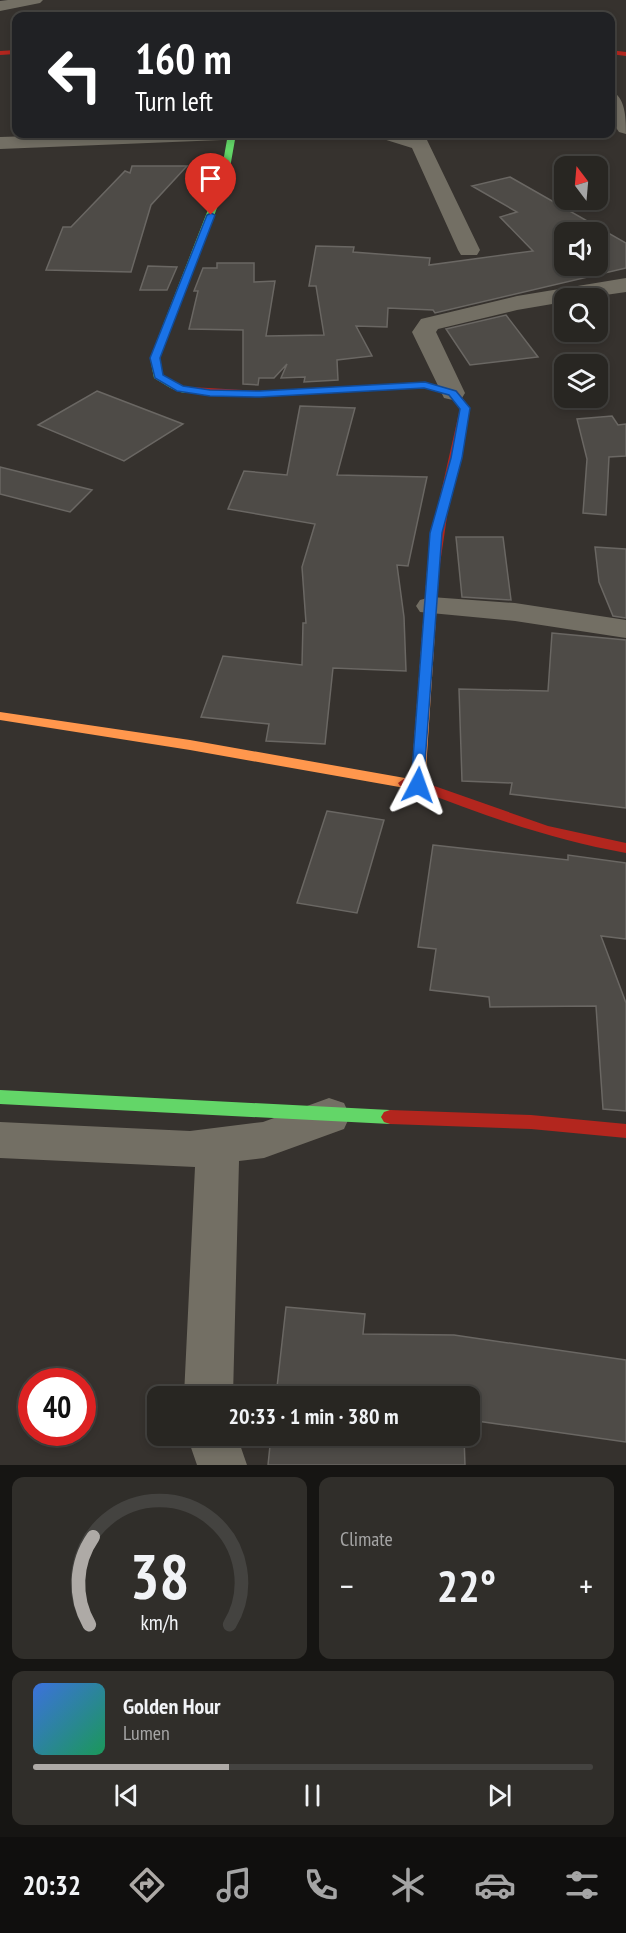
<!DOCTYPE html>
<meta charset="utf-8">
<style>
:root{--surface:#282622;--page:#302e2a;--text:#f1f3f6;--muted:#a5a5a5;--line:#444340;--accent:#aeaaa6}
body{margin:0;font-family:"PT Sans Narrow",sans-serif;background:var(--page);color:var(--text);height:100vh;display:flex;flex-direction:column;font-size:22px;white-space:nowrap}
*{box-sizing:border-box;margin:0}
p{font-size:20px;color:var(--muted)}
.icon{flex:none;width:33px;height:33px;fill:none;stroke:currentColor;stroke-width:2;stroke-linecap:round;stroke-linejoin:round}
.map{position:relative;height:1465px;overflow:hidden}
.side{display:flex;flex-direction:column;gap:12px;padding:12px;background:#161513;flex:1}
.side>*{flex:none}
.banner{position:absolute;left:12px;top:12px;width:603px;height:126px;border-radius:12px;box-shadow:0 3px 9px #0003,0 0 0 2px var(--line);background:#202124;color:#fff;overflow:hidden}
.needle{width:39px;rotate:344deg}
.controls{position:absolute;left:554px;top:156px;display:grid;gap:12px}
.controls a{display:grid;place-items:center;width:54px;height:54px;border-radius:12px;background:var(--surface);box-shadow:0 3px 9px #0003,0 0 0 2px var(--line);font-size:30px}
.speed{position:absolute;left:18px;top:1368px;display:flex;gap:12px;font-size:30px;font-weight:700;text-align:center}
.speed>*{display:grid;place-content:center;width:78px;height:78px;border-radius:50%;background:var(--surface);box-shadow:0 3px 9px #0003,0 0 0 2px var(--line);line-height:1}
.speed .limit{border:9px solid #d22;background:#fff;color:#111}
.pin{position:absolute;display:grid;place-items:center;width:51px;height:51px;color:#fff;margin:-62px -26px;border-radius:50% 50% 50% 0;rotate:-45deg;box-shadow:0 0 6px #0007}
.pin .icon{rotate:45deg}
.me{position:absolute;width:66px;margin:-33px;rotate:4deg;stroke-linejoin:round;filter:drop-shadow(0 0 4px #0008)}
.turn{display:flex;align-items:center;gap:21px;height:126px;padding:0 24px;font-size:27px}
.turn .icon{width:78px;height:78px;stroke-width:2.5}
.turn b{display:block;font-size:42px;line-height:51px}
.big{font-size:45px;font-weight:800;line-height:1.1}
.side .tile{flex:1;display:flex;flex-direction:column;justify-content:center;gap:9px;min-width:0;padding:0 21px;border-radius:12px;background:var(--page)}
.side .dial{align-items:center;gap:0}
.dial svg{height:156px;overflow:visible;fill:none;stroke:var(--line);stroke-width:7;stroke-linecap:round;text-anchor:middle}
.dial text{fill:var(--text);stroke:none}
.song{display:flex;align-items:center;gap:18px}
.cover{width:72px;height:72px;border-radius:9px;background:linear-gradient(135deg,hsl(220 70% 55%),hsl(150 70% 35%))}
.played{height:6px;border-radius:3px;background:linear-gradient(90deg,var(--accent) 35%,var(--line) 35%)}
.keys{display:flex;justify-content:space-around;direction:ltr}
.heat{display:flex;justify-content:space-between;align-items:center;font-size:33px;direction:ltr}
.side .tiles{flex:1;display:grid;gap:12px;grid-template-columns:1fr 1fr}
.tile:last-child{grid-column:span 2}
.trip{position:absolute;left:147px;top:1386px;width:333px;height:60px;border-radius:12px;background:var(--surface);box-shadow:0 3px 9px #0003,0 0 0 2px var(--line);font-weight:800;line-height:60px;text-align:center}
.tabs{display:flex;height:96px;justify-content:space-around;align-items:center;background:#100f0e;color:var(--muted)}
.tabs .icon{width:42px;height:42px}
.tabs .current{color:var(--accent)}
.tabs b{font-size:27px;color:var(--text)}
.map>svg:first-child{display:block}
.building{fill:#4e4b47;stroke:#6a6763;stroke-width:1.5;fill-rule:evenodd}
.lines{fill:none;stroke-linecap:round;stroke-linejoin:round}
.street{fill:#736f64;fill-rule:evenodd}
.fast{fill:#63d668;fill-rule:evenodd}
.slow{fill:#ff974d;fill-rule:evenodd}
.jam{fill:#b3261e;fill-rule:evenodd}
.route{fill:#1a73e8;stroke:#114b97;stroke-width:1.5}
</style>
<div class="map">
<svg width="626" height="1465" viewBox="0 0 626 1465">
<rect width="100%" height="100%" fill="#36322e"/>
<path class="building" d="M132,166H187L151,205L131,272L46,270L63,227H71L125,171L130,173Z
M510,177L626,243V268L435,313L433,310L388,308L387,327L356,326L372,356L337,360L338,380L304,382L305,377L281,378L287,364L274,378H259L258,385L243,384V330L189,329L198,291H194L203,268H217V263H254V282L275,281L266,336L324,335L316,286H309L316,246L354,247L353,252L430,258L429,265L533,251L500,217L517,212L472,186ZM564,232H597V266H564Z
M148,266L177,267L167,290H140Z
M506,315L538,357L470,365L446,329Z
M97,391L183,424L124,461L38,425Z
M300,406L355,408L337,475L427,477L408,566L397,565L404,617L406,671L333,668L325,744L266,741L269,724L201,717L223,656L302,665L303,623H306L302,567L315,524L228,509L244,471L287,475Z
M612,416L618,425L626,424V456L609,457L606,515L583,513L587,459L577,419Z
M0,467L92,490L70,512L0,494Z
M456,537H503L511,600L462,597Z
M595,547L626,549V618L613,616L599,582Z
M552,633L626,640V808L510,794L512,783L462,781L459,689L548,691Z
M327,811L384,820L357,913L297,903Z
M433,845L568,860V855L626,863V939L601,936L626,1003V1111L603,1109L596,1006L490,1007L489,997L430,990L436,949L418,947Z
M286,1307L365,1314L363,1334L454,1335L626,1360V1442L470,1420V1396H276Z
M271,1436H464L465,1465H268Z"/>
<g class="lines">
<path class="street" d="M8,0H43L40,3L0,11V1Z
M610,91C626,95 626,120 626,134L619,132L610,119Z
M96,134H231L222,140L0,149V137Z
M378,134H405L427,140L480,250L477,255H461L458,250L412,148L380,138Z
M626,278V292L585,298H564V302L517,310L438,329L436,332L465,393L462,398L453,400L444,398L412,332L421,319L517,296Z
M431,597L515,603L626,620V638L515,621L420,612L416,606L420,600Z
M329,1098L344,1103L350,1116L344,1129L264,1158L239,1161L233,1396H184L195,1167L0,1158V1122L190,1131L263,1122Z
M187,1436H237L247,1465H197Z"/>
<path class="fast" d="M228,134H236L228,179L160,358L163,375L182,386L196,390C183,399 166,385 154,378L150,358L220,179Z
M0,1090L390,1110L396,1112L399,1117L396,1122L390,1124L0,1104Z"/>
<path class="slow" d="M433,567L439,571L425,785L423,788H413L411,785L405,788L190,750L0,720V712L190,740L405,778L411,782L427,571Z"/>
<path class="jam" d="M16,50V54L0,55V51Z
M610,50L626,52V56L610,54Z
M425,382L457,391L470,408L448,510L439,571L433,575L427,571L437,510L460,408L449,395L425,388L260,397L191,393L186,390L191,387L260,391Z
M405,778L423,782L548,826L626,843V853C553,840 485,816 416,789L400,786L398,783Z
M390,1110L531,1115L626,1124V1138L531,1129L390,1124L384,1122L381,1117L384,1112Z"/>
</g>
<path class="route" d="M211,213L215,215L160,358L163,375L183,386L210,390L260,391L425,382L456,391L470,408L462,458L442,533L423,789L418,790L411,785L430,533L451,458L460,409L449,395L424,388L260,397L210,396L177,391L155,378L150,358L207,215Z"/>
</svg>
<div class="controls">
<a><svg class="needle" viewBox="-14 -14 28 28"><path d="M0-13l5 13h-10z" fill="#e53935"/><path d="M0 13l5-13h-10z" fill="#a5a5a5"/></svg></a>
<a><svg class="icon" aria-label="sound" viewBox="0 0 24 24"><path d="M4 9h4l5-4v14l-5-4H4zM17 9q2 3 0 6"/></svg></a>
<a><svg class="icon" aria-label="search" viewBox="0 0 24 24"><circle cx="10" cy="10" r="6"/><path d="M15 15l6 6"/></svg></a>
<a><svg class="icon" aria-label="layers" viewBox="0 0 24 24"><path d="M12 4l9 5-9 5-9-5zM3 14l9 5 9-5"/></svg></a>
</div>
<div class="speed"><div class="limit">40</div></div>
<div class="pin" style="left:211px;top:215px;background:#d93025"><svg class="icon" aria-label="arrive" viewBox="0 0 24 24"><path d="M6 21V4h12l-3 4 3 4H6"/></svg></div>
<svg class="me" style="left:418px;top:785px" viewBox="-20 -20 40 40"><path d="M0-17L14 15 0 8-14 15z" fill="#1a73e8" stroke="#fff" stroke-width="4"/></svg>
<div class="trip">20:33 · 1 min · 380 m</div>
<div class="banner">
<div class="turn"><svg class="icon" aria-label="left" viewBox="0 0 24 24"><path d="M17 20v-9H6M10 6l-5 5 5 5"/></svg><div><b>160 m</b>Turn left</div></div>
</div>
</div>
<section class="side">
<div class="tiles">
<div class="tile dial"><svg viewBox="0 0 100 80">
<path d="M14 69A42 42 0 1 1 86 69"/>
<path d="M14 69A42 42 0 0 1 16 24" stroke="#aeaaa6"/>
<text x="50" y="56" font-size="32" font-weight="700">38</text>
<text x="50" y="72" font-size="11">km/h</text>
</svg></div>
<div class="tile"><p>Climate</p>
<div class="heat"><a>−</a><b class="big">22°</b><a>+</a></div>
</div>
<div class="tile">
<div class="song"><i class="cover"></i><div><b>Golden Hour</b><p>Lumen</p></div></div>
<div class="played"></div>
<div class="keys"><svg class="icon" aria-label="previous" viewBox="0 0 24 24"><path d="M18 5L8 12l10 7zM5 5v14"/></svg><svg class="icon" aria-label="pause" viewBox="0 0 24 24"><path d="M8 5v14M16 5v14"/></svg><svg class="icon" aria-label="next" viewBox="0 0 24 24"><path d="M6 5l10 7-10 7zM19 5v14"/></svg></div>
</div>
</div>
</section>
<nav class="tabs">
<b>20:32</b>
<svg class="icon current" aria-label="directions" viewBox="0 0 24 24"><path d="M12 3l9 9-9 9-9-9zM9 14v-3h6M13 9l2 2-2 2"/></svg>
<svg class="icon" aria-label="music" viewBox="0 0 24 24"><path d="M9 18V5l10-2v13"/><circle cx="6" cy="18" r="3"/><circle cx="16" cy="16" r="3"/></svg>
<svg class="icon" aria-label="phone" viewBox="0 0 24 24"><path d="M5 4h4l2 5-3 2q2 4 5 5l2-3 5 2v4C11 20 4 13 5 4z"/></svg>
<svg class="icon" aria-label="climate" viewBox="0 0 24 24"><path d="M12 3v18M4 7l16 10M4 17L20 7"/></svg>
<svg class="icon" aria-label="car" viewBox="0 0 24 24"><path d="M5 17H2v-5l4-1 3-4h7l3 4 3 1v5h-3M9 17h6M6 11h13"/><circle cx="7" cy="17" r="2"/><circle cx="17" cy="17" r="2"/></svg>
<svg class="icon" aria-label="filters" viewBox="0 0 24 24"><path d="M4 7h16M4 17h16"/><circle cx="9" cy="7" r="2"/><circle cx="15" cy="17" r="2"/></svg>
</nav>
